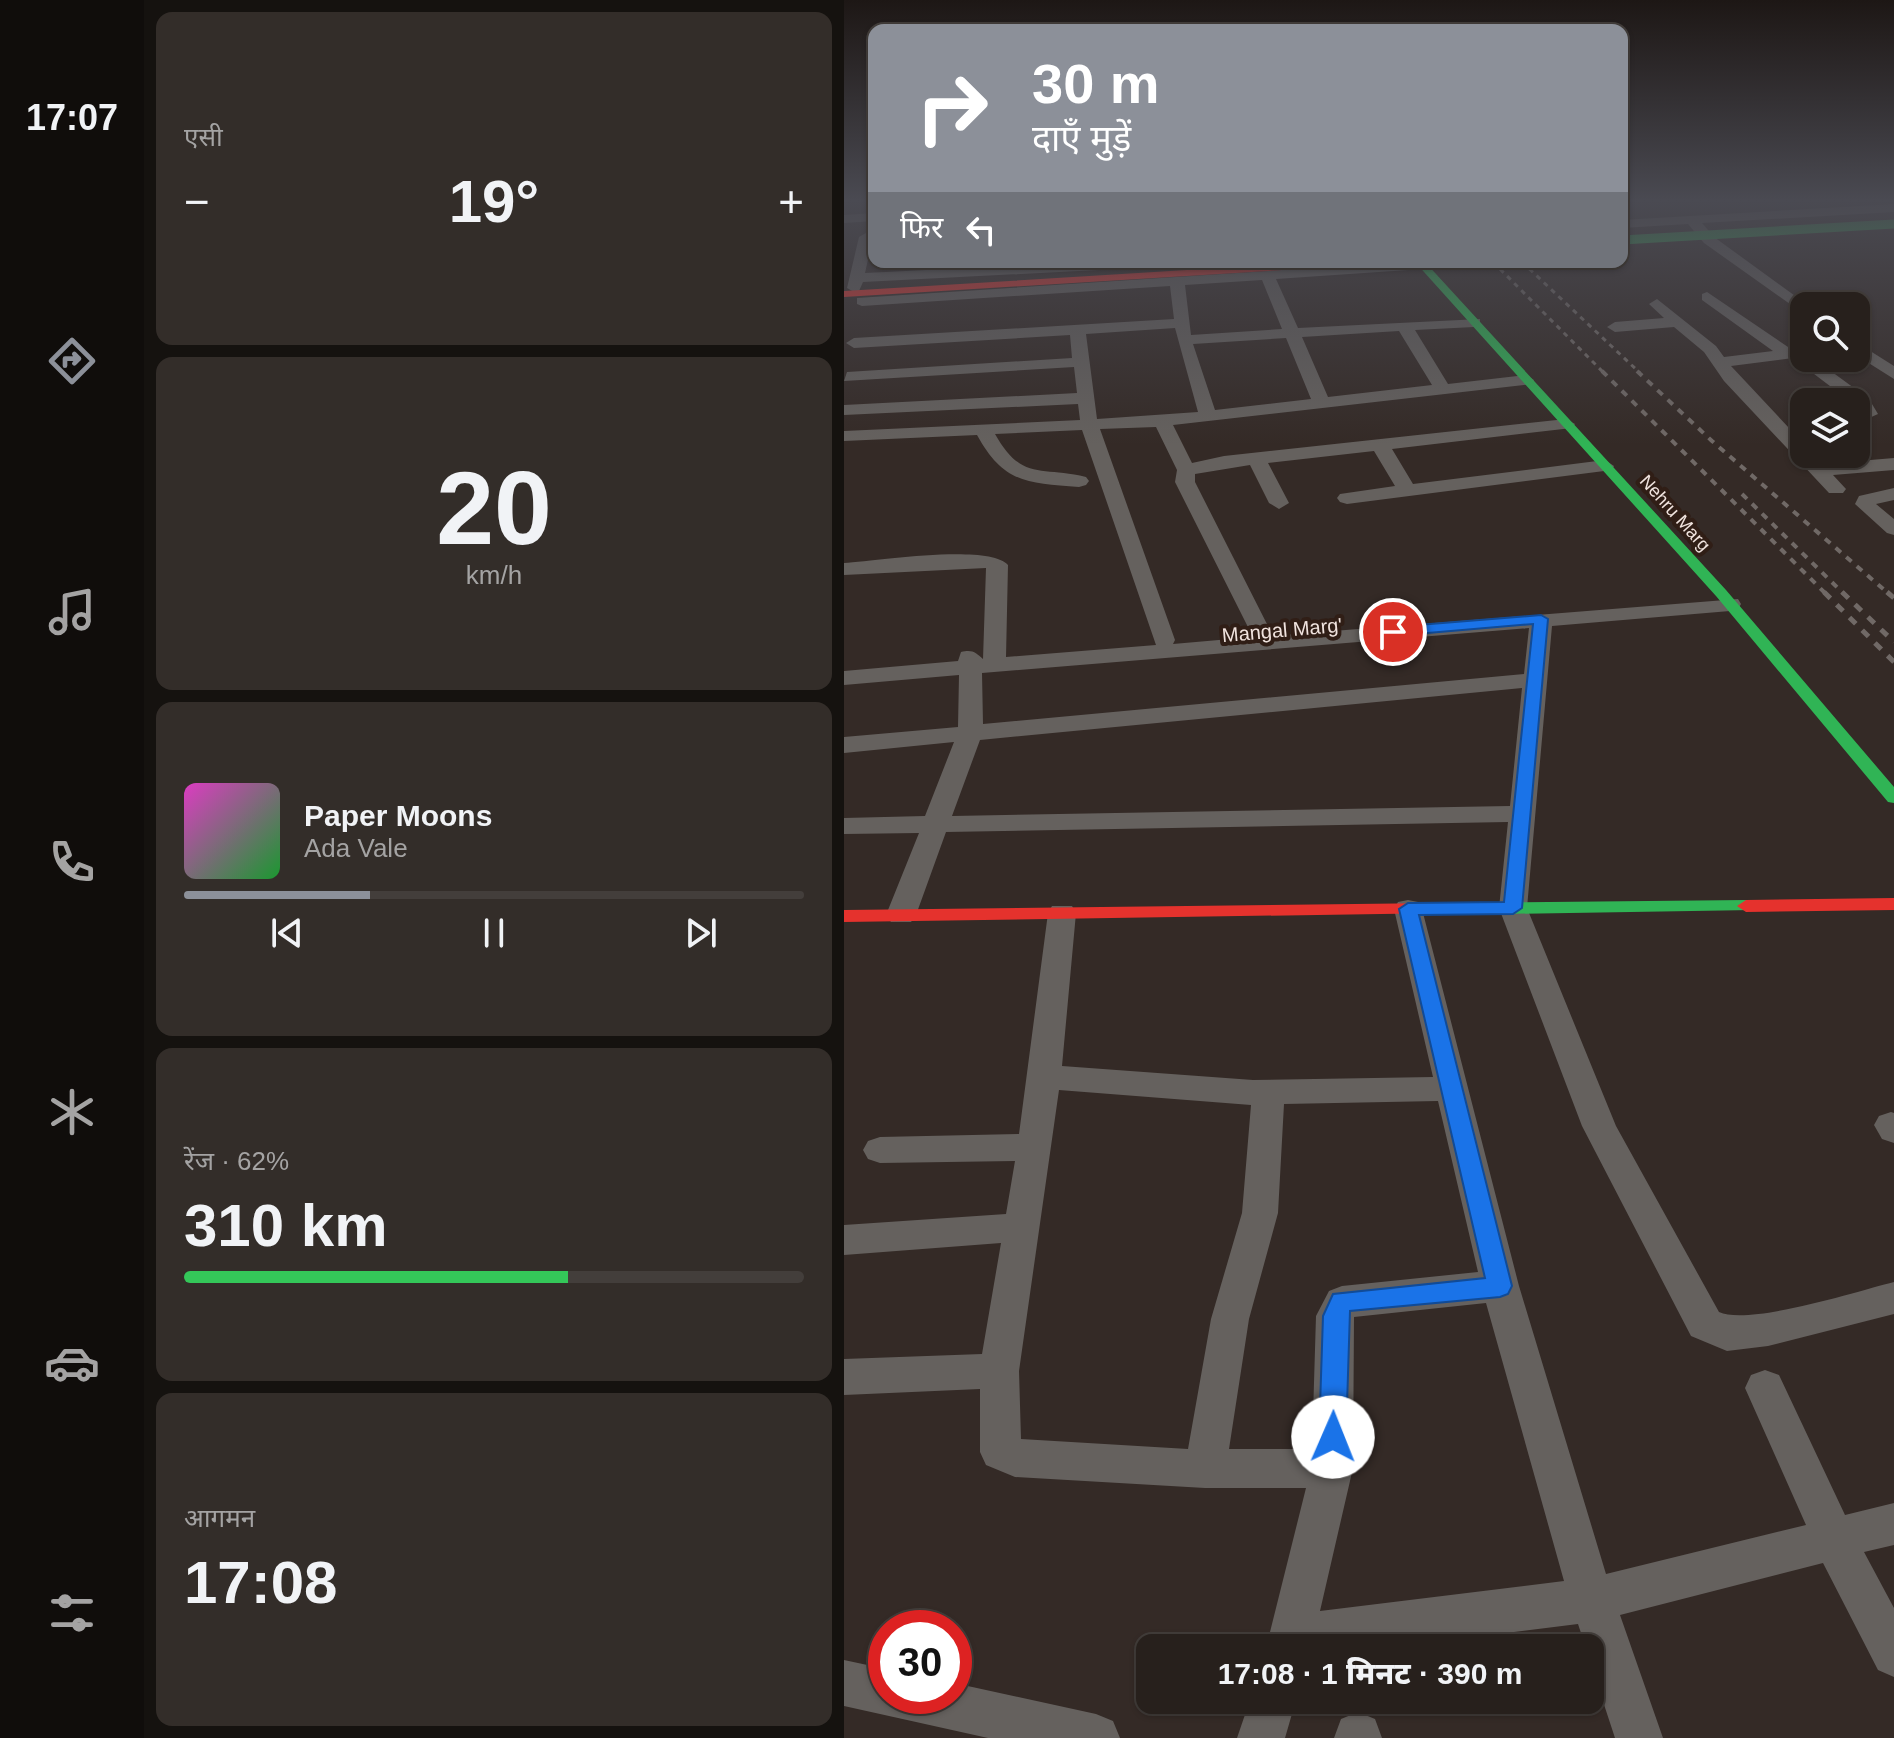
<!DOCTYPE html>
<html lang="hi">
<meta charset="utf-8">
<style>
:root{--surface:#27201c;--page:#332d29;--text:#f1f3f6;--muted:#a4a3a3;--line:#433e3b;--accent:#8c9099}
body{margin:0;font-family:Arial,"Noto Sans Devanagari",sans-serif;background:var(--page);color:var(--text);height:100vh;display:flex;flex-direction:column;font-size:30px;white-space:nowrap}
*{box-sizing:border-box;margin:0}
p{font-size:26px;color:var(--muted)}
.icon{flex:none;width:44px;height:44px;fill:none;stroke:currentColor;stroke-width:2;stroke-linecap:round;stroke-linejoin:round}
.map{position:relative;flex:1;overflow:hidden}
.side{display:flex;flex-direction:column;gap:12px;padding:12px;background:#15120f;width:700px}
.side>*{flex:none}
.banner{position:absolute;left:24px;top:24px;width:760px;height:244px;border-radius:16px;box-shadow:0 2px 6px #0004,0 0 0 2px var(--line);background:#8c9099;color:#fff;overflow:hidden}
.buttons{position:absolute;left:946px;top:292px;display:grid;gap:16px}
.buttons a{display:grid;place-items:center;width:80px;height:80px;border-radius:16px;background:var(--surface);box-shadow:0 2px 6px #0004,0 0 0 2px var(--line);font-size:40px}
.speed{position:absolute;left:24px;top:1610px;display:flex;gap:16px;font-size:40px;font-weight:700;text-align:center}
.speed>*{display:grid;place-content:center;width:104px;height:104px;border-radius:50%;background:var(--surface);box-shadow:0 2px 6px #0004,0 0 0 2px var(--line);line-height:1}
.speed .limit{border:12px solid #d22;background:#fff;color:#111}
.pin{position:absolute;display:grid;place-items:center;width:68px;height:68px;color:#fff;margin:-34px;border:4px solid #fff;border-radius:50%;box-shadow:0 2px 8px #0007}
.me{position:absolute;width:88px;margin:-44px;rotate:1deg;stroke-linejoin:round;filter:drop-shadow(0 0 6px #0008)}
.turn{display:flex;align-items:center;gap:28px;height:168px;padding:0 32px;font-size:36px}
.turn .icon{width:104px;height:104px;stroke-width:2.5}
.turn b{display:block;font-size:56px;line-height:68px}
.then{display:flex;align-items:center;height:76px;padding:0 32px;background:#0003;gap:16px;font-size:30px}
.big{font-size:60px;font-weight:800;line-height:1.1}
.side .tile{flex:1;display:flex;flex-direction:column;justify-content:center;gap:12px;min-width:0;padding:0 28px;border-radius:16px;background:var(--page)}
.side .dial{align-items:center;gap:0}
.dial b{font-size:104px;line-height:1}
.song{display:flex;align-items:center;gap:24px}
.cover{width:96px;height:96px;border-radius:12px;background:linear-gradient(135deg,hsl(310 70% 55%),hsl(130 70% 35%))}
.played{height:8px;border-radius:4px;background:linear-gradient(90deg,var(--accent) 30%,var(--line) 30%)}
.keys{display:flex;justify-content:space-around;direction:ltr}
.heat{display:flex;justify-content:space-between;align-items:center;font-size:44px;direction:ltr}
.charge{height:12px;border-radius:6px;background:linear-gradient(90deg,#34c759 62%,var(--line) 0)}
.trip{position:absolute;left:292px;top:1634px;width:468px;height:80px;border-radius:16px;background:var(--surface);box-shadow:0 2px 6px #0004,0 0 0 2px var(--line);font-weight:800;line-height:80px;text-align:center}
main{display:flex;flex:1;min-height:0}
.dock{display:flex;flex-direction:column;width:144px;justify-content:space-around;align-items:center;background:#100d0b;color:var(--muted)}
.dock .icon{width:56px;height:56px}
.dock .on{color:var(--accent)}
.dock b{font-size:36px;color:var(--text)}
.map>svg:first-child{display:block}
.lines{fill:none;stroke-linecap:round;stroke-linejoin:round}
.street{fill:#65615e;fill-rule:evenodd}
.fast{fill:#30b455;fill-rule:evenodd}
.jam{fill:#e5322d;fill-rule:evenodd}
.rail-far2{stroke:#706966;stroke-width:3;stroke-dasharray:5 5;stroke-linecap:butt}
.rail-far1{stroke:#706966;stroke-width:4;stroke-dasharray:7 7;stroke-linecap:butt}
.rail{stroke:#706966;stroke-width:5;stroke-dasharray:9 9;stroke-linecap:butt}
.fast-bridge{stroke:#30b455;stroke-width:9}
.route{fill:#1a73e8;stroke:#114b97;stroke-width:2}
.labels{text-anchor:middle;stroke-width:8;stroke-linejoin:round;paint-order:stroke}
.far-street-label{font-size:18px;fill:#f0e3de;stroke:#301e16}
.street-label{font-size:20px;fill:#f0e3de;stroke:#301e16}
</style>
<main>
<nav class="dock">
<b>17:07</b>
<svg class="icon on" aria-label="directions" viewBox="0 0 24 24"><path d="M12 3l9 9-9 9-9-9zM9 14v-3h6M13 9l2 2-2 2"/></svg>
<svg class="icon" aria-label="music" viewBox="0 0 24 24"><path d="M9 18V5l10-2v13"/><circle cx="6" cy="18" r="3"/><circle cx="16" cy="16" r="3"/></svg>
<svg class="icon" aria-label="phone" viewBox="0 0 24 24"><path d="M5 4h4l2 5-3 2q2 4 5 5l2-3 5 2v4C11 20 4 13 5 4z"/></svg>
<svg class="icon" aria-label="climate" viewBox="0 0 24 24"><path d="M12 3v18M4 7l16 10M4 17L20 7"/></svg>
<svg class="icon" aria-label="car" viewBox="0 0 24 24"><path d="M5 17H2v-5l4-1 3-4h7l3 4 3 1v5h-3M9 17h6M6 11h13"/><circle cx="7" cy="17" r="2"/><circle cx="17" cy="17" r="2"/></svg>
<svg class="icon" aria-label="filters" viewBox="0 0 24 24"><path d="M4 7h16M4 17h16"/><circle cx="9" cy="7" r="2"/><circle cx="15" cy="17" r="2"/></svg>
</nav>
<section class="side">
<div class="tile"><p>एसी</p>
<div class="heat"><a>−</a><b class="big">19°</b><a>+</a></div>
</div>
<div class="tile dial"><b>20</b><p>km/h</p></div>
<div class="tile">
<div class="song"><i class="cover"></i><div><b>Paper Moons</b><p>Ada Vale</p></div></div>
<div class="played"></div>
<div class="keys"><svg class="icon" aria-label="previous" viewBox="0 0 24 24"><path d="M18 5L8 12l10 7zM5 5v14"/></svg><svg class="icon" aria-label="pause" viewBox="0 0 24 24"><path d="M8 5v14M16 5v14"/></svg><svg class="icon" aria-label="next" viewBox="0 0 24 24"><path d="M6 5l10 7-10 7zM19 5v14"/></svg></div>
</div>
<div class="tile"><p>रेंज · 62%</p><b class="big">310 km</b><div class="charge"></div></div>
<div class="tile"><p>आगमन</p><b class="big">17:08</b></div>
</section>
<div class="map">
<svg width="1050" height="1738" viewBox="0 0 1050 1738">
<rect width="100%" height="100%" fill="#342a26"/>
<g class="lines">
<path class="street" d="M1050,204V212L858,223L870,237L965,306H960V314L860,243L844,224L778,228V220Z
M30,213V221L0,223V215Z
M22,233L29,237L21,273L247,262H340L333,266L19,282L15,291L10,292L3,288L15,237Z
M559,262L586,265L579,269L432,279L454,328L636,319V325L630,327L571,330L604,384L682,375L690,380L688,384L329,425L348,463L380,456L722,419L731,424L728,428L548,449L569,484L761,460L770,466L768,470L503,504L496,502L493,498L496,494L551,486L530,451L424,463L445,503L435,509L425,503L406,465L351,474V482L427,632L425,636L894,599L897,604L894,609L886,611L708,626L683,908L772,1126L875,1312C905,1326 1014,1291 1050,1282V1314L924,1346L883,1351L847,1336L738,1126L655,908L664,822L102,832L72,915L67,922H47L42,915L75,833L0,834V818L81,816L110,742L0,753V737L114,727L115,675L0,685V671L114,661L117,652C129,649 132,653 139,659L142,568L0,575V563C31,561 145,543 164,565L162,657L312,645L238,430L151,434C178,482 197,466 242,477L245,481L242,485L235,487C184,483 160,484 133,435L0,441V431L236,420L234,404L0,415V405L233,393L230,367L0,381L3,372L228,358L226,335L10,348L2,343L10,338L330,319L326,286L18,306L13,304V298ZM418,280L438,329L347,335L341,285ZM331,328L354,412L253,419L242,334ZM555,331L588,385L484,397L458,337ZM442,338L467,399L371,410L349,344ZM312,427L333,470L331,482L409,637L329,644L331,640L256,429ZM685,628L680,674L139,724L138,673ZM678,688L666,806L108,816L136,740Z
M863,292L947,349L958,350L960,358H969L1025,399L1034,414L1012,424L1015,412L1012,402H1007L949,358L887,366L960,444V454H969L979,464L1050,458V470L989,475L1002,489L999,493H985L880,381L860,352L830,327L771,332L763,327L771,322L820,318L805,304L813,299L872,346L880,357L929,351L858,300V294Z
M1012,342L1050,366V379L1012,355Z
M1050,488V500L1032,504L1050,519V535L1043,533L1011,504L1015,496Z
M564,900L574,902L578,909L675,1286L762,1574L962,1525L901,1388L907,1375L921,1370L935,1375L1001,1515L1050,1503V1545L1020,1552L1050,1608V1677L1034,1670L979,1563L776,1615L819,1738H771L746,1662V1648H742L734,1624L542,1648H422L462,1488H361L171,1477L142,1465L136,1452V1389L0,1395V1359L138,1354L157,1243L0,1255V1225L162,1214L171,1161L36,1163L24,1159L19,1150L24,1141L36,1137L175,1134L204,913L208,906H228L232,913L218,1066L409,1080L589,1077L550,909L554,902ZM215,1090L407,1105L398,1213L367,1319L344,1449L177,1439L175,1371ZM594,1101L634,1272L498,1286L485,1291L472,1316L468,1449H385L405,1319L434,1213L440,1104ZM642,1303L720,1581L476,1611L509,1468L510,1317Z
M1047,1112L1050,1113V1143L1038,1139L1030,1125L1035,1116Z
M0,1660L42,1669V1696H110V1683L252,1714L269,1721L276,1738H144L0,1706Z
M406,1700H452L441,1738H393Z
M514,1712L531,1719L538,1738H490L497,1719Z"/>
<path class="fast" d="M571,262H581L882,590L1050,787V803L1044,802L872,596Z
M902,900L909,902L911,906L909,910L595,915L586,909L595,903Z"/>
<path class="jam" d="M475,262H525L520,265L0,297V291Z
M1050,898V910L902,912L893,906L902,900Z
M595,903L604,909L602,913L0,922V910Z"/>
<path class="rail-far2" d="M649,262L760,373
M678,262L796,373"/>
<path class="rail-far1" d="M758,371L982,594
M793,371L868,441L1045,594
M898,494L1000,594"/>
<path class="rail" d="M980,592L1050,662
M998,592L1050,642
M1043,592L1050,598"/>
<path class="fast-bridge" d="M778,240L1050,224"/>
</g>
<linearGradient id="sky" x2="0" y2="1"><stop stop-color="#1d1715"/><stop offset="0.45" stop-color="#4a4a52"/><stop offset="1" stop-color="#4a4a52" stop-opacity="0"/></linearGradient>
<rect width="1050" height="445" fill="url(#sky)"/>
<path class="route" d="M697,615L704,619L678,908L669,914L575,915L668,1286L664,1294L656,1297L506,1311L502,1437L498,1446L489,1449L479,1446L475,1437L479,1316L489,1294L641,1278L555,909L564,903L660,902L689,624L549,636L542,632L549,627Z"/>
<g class="labels">
<g class="far-street-label">
<text transform="translate(831 513) rotate(48)" y="6">Nehru Marg</text>
</g>
<g class="street-label">
<text transform="translate(438 630) rotate(-5)" y="7">Mangal Marg'</text>
</g>
</g>
</svg>
<div class="buttons">
<a><svg class="icon" aria-label="search" viewBox="0 0 24 24"><circle cx="10" cy="10" r="6"/><path d="M15 15l6 6"/></svg></a>
<a><svg class="icon" aria-label="layers" viewBox="0 0 24 24"><path d="M12 4l9 5-9 5-9-5zM3 14l9 5 9-5"/></svg></a>
</div>
<div class="speed"><div class="limit">30</div></div>
<div class="pin" style="left:549px;top:632px;background:#d93025"><svg class="icon" aria-label="arrive" viewBox="0 0 24 24"><path d="M6 21V4h12l-3 4 3 4H6"/></svg></div>
<svg class="me" style="left:489px;top:1437px" viewBox="-20 -20 40 40"><circle r="19" fill="#fff"/><path d="M0-13L10 11 0 6-10 11z" fill="#1a73e8"/></svg>
<div class="trip">17:08 · 1 मिनट · 390 m</div>
<div class="banner">
<div class="turn"><svg class="icon" aria-label="right" viewBox="0 0 24 24"><path d="M7 20v-9h11M14 6l5 5-5 5"/></svg><div><b>30 m</b>दाएँ मुड़ें</div></div>
<div class="then">फिर<svg class="icon" aria-label="left" viewBox="0 0 24 24"><path d="M17 20v-9H6M10 6l-5 5 5 5"/></svg></div>
</div>
</div>
</main>
